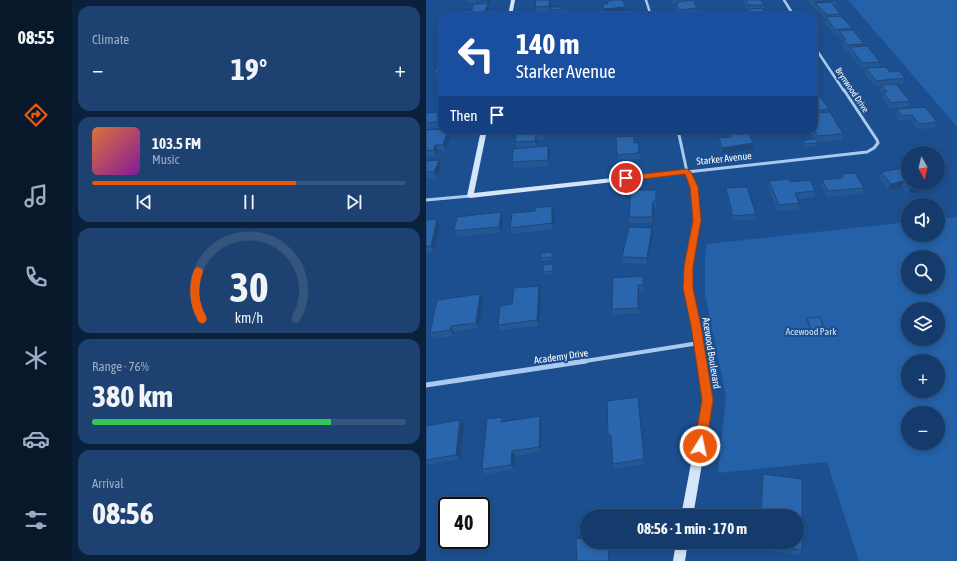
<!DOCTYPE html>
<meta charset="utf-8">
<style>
:root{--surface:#143b6b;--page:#1d4271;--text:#f1f3f6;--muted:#9dadc1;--line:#33557e;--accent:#ea580c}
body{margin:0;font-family:"Asap Condensed",sans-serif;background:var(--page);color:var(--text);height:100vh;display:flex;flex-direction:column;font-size:15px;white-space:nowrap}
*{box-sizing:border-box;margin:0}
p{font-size:13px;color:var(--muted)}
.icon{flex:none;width:22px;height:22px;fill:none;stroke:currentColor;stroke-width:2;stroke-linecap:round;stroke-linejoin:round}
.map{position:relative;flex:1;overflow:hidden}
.sheet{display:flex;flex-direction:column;gap:6px;padding:6px;background:#0b203b;width:354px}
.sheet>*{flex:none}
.guide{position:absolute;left:12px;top:12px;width:380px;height:122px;border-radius:12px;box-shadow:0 2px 6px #0003,0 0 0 1px var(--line);background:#1a4fa0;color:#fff;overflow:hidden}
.needle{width:26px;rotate:172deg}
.tools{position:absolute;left:475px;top:146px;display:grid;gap:8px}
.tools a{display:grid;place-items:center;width:44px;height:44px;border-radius:50%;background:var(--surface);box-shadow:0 2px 6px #0003,0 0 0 1px var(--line);font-size:20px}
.speed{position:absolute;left:12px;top:497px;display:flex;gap:8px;font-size:20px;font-weight:700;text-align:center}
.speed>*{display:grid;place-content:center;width:52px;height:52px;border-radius:50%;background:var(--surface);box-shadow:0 2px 6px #0003,0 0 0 1px var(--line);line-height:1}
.speed .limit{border:2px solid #111;border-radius:6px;background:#fff;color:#111}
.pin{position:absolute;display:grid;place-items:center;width:34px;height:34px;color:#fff;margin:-17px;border:2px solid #fff;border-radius:50%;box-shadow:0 1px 4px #0007}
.me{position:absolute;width:44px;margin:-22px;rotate:10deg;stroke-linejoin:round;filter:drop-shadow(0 0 3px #0008)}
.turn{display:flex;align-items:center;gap:14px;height:84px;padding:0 12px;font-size:18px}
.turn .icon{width:52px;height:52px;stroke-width:2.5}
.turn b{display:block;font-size:28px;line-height:34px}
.then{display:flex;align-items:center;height:38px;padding:0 12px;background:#0003;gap:8px;font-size:15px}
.big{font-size:30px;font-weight:700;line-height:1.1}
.sheet .tile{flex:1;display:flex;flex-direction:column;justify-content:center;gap:6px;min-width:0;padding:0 14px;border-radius:12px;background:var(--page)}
.sheet .dial{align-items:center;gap:0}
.dial svg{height:104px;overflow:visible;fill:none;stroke:var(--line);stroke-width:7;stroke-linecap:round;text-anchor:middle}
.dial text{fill:var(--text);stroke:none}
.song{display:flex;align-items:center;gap:12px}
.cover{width:48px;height:48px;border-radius:6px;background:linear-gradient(135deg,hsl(20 70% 55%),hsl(290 70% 35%))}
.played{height:4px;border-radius:2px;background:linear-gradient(90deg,var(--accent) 65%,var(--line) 65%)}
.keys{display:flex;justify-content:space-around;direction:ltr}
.heat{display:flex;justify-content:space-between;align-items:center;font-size:22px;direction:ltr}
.charge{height:6px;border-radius:3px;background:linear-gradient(90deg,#34c759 76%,var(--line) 0)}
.trip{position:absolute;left:154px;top:509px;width:224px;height:40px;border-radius:20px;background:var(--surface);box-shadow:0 2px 6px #0003,0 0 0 1px var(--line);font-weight:700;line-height:40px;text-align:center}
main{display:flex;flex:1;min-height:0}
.tab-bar{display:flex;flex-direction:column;width:72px;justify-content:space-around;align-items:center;background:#08182b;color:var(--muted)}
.tab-bar .icon{width:28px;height:28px}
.tab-bar .selected{color:var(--accent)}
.tab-bar b{font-size:18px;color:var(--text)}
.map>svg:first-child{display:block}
.green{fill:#2461a8;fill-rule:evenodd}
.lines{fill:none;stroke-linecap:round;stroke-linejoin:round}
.street-far3{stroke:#a9c9ee;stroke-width:2.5}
.street-far2{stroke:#a9c9ee;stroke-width:3}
.street-far1{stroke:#a9c9ee;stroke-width:4}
.street{stroke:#a9c9ee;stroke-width:5}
.secondary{fill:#d6e6fa;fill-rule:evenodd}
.wall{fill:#245895}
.shaded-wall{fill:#1d4779}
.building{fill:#2a66ad;stroke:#1d4779}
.route{fill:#ea580c;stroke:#983908}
.labels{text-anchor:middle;stroke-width:4;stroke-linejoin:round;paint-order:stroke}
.far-street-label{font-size:9px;fill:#fff;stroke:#1b4f8f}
.street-label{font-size:10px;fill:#fff;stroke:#1b4f8f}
.park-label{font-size:10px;fill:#cfe3fa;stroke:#1b4f8f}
</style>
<main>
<nav class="tab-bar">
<b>08:55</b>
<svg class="icon selected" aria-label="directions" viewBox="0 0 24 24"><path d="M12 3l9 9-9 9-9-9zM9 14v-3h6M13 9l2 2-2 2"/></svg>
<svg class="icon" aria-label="music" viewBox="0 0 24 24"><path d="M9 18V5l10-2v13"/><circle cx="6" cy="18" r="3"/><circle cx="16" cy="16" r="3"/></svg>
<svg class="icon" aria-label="phone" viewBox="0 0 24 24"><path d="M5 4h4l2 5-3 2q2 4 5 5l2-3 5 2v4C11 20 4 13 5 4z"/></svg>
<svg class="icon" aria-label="climate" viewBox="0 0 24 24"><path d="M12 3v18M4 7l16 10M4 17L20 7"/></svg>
<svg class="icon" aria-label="car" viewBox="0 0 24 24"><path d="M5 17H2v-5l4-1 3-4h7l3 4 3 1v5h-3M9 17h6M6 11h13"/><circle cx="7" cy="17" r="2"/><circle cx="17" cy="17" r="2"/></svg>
<svg class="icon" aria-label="filters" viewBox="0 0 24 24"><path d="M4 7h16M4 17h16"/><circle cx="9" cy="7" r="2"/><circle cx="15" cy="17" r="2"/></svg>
</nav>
<section class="sheet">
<div class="tile"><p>Climate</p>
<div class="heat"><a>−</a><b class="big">19°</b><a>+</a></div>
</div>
<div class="tile">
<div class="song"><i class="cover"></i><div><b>103.5 FM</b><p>Music</p></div></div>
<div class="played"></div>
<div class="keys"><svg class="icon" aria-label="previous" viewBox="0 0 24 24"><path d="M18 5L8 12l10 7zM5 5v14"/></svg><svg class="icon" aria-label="pause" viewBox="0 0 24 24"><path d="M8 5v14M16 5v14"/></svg><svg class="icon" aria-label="next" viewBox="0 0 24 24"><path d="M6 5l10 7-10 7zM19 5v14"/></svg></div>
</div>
<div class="tile dial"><svg viewBox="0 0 100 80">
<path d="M14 69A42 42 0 1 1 86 69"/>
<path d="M14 69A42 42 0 0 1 11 33" stroke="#ea580c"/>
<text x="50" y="56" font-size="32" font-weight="700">30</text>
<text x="50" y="72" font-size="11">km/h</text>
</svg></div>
<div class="tile"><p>Range · 76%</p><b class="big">380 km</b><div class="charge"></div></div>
<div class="tile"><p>Arrival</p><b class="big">08:56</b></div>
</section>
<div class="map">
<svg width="531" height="561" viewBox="0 0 531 561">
<rect width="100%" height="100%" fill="#1b4f8f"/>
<path class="green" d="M422,0H531V127Z
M531,217V561H433L401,462L292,473L300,397L279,294V260L281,244L482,222V235H512V219ZM482,257H512V287H482ZM482,309H512V339H482ZM482,361H512V391H482ZM482,413H512V443H482Z"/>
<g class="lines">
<path class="street-far3" d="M220,0L225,16
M358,0L368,16
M388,46L418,91"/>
<path class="street-far2" d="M252,130L261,172L441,152L448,148L452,143L451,140L418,90
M0,200L44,196"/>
<path class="street-far1" d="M153,362L273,343"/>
<path class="street" d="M0,385L160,361"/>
<path class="secondary" d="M85,0H89L86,16H82Z
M55,130H61L48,193L261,170L264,172L271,187L275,220L266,267V288L274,326L287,400L267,516H255L277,400L266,326L258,288V267L267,220L265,187L259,174L44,198L41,196Z
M250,542H262L259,561H247Z"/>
</g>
<path class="wall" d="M41,0H65L63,6H62L63,9L60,16H46L45,12L51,4L50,3L41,2Z
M110,0H129H125V3L124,11L110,12L109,7Z
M180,0H197L200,12L179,14L177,4H181Z
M245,0H263L271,8V12L279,16H254V15H253L250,10V5H251V3L247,4Z
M317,0H335L338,5V10H337L338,12L348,16H323V10H322Z
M382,0H411V5H407L414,14V16L426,28L425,30L438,44L437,46L454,62L453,67L435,68L423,53V50L420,51L416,45L417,43L412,36L413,34L408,35L399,22L400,19L389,8V6L387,7Z
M136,7V12H125V10Z
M16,68V75L9,76L8,73Z
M440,68L464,72L479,78L477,84H470L484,101L482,107L463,108L456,98L457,95L454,91L455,86H448L439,74Z
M388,90L403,109L402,113L417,134L415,140L391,142L392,143L391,146L379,147L377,143L378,140L388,139L384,130H388Z
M16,108V127L0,129V113L13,112Z
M471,109L511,122L509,128L491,129L484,120L474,121L469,115Z
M0,130L25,134L20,150L12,151L10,156L0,157Z
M91,130L121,134L120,139L111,140L110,146L91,148L89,142Z
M185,130H216V133L186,135Z
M301,130H322L327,149L296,153L293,144V138L303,137Z
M212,142L214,159L192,160L191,155Z
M124,152L123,166L88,168L86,162Z
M0,161L15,166L11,178L0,179Z
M455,172L482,183H498L494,184L496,187L493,192L482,194L476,187L462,190L453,178Z
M416,174L438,188L436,194L401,197L395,186L396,180L414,178Z
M343,181L364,182L389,191L388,197L371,199L373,203L372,209L352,211L342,187Z
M300,188L330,214L329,219L307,221L300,194Z
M231,196L230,207H228L227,223H203V217Z
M126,206L128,212V229L87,234L84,228L109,211Z
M75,212L77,218L75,232L31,237L28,231Z
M11,219L14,225L8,252L0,253V220Z
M227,234L221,264L197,263L196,257Z
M126,252L127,255V260L115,261V258Z
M127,264L128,267V274L118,275L117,272Z
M217,276L218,291H213V313L187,315L186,309Z
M113,286L115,292L113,326L74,330L72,325L86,304Z
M54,294L57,300L53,328L28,332V336L8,338L4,333Z
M381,318L399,331L398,333L385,335L380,321Z
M212,397L219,464L188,469L187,464L185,440H184L182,435Z
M114,416L116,421L115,452L89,456L88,469L59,474L56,469L76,417L78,421Z
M34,420L38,425L34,459L0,465V426Z
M337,474L376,479V550L373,555L332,549V542H371V516H334L336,480Z"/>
<path class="shaded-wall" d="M62,0H65L63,6L61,1Z
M124,0L125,3L124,11L123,6Z
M62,4L63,9L60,16L59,11Z
M199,7L200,12L179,14L178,9Z
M22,130H23L25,134L20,150L17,145Z
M119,130H120L121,134L120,139L119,134Z
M110,134L111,140L110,146L109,141Z
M327,143V149L296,153V148Z
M9,145L12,151L10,156L8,150Z
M122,146L124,152L123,166L122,160Z
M13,160L15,166L11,178L8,172Z
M478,181L476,187L462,190L465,184Z
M496,187L493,192L482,194L484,189Z
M227,201L228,207L227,223L226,217Z
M126,206L128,212V229L126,223Z
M75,212L77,218L75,232L73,227Z
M11,219L14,225L8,252L5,246Z
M226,228L227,234L221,264V258Z
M127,264L128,267V274L127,271Z
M212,285L213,291V313L212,308Z
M113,286L115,292L113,326L111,320Z
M54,294L57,300L53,328L50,323Z
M25,326L28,332V336L24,330Z
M114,416L116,421L115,452L113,447Z
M34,420L38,425L34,459L30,455Z
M86,451L89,456L88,469L85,465Z
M182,542H183L184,561H183Z"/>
<path class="building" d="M51,0H62L61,1L50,2Z
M110,0H124L123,6L109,7Z
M186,0H197L199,7L178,9L177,4H182L181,1H186Z
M267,0L271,8L253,10L250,5L252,4L251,2Z
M320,0H335L338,5H322Z
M387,0H412L388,2Z
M405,2L414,14L401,15L389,3Z
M48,4H62L59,11L45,12Z
M125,7H136L135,9L125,10Z
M336,8L338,12H346L348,16H324L323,13H325L323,9Z
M194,11V13H198V16H180V12Z
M122,12V15H128V16H108V13Z
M277,12L279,16H255L254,13Z
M415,16L426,28L409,30L400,17Z
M427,30L438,44L421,45L417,40H420L413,31Z
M441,46L454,62L436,63L424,47Z
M460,67L464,72L473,71L479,78L450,81L440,68Z
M10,68H16V73H8Z
M470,84L484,101L465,103L457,92H461L455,85Z
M388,90H389L403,109L388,111Z
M16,96V101H14Z
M499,107L511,122L493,124L486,115L476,116L471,109Z
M14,108H16V121L0,123V113L13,112Z
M404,112L417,134L391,136L388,130V113Z
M16,129V130H22L17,145H9L8,150L0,151V130Z
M91,130H119V134H110L109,141L89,142Z
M303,130H322L327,143L296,148L293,138L305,137Z
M208,136V143L212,142L213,153L191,155L190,137Z
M390,139L392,143L379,144L378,140Z
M122,146V160L86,162L87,149Z
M13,160L8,172H0V161Z
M482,167V183H493L496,187L484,189L478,181L465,184L455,172Z
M429,173L438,188L402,191L396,180L417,178L416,174Z
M362,179L364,182L384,180L389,191L369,193L373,203L353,205L343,181Z
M321,187L330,214L307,216L300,188Z
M205,190H230V201H227L226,217H203Z
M126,206V223L84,228L86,213L109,211V208Z
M75,212L73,227L28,231L31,217Z
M11,219L5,246L0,247V220Z
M203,227L226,228L221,258L196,257Z
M126,252V257L115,258V253Z
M127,264V271L117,272V265Z
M217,276V285H212V308L186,309L187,278Z
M113,286L111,320L72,325L74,306L86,304L88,288Z
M54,294L50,323L25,326L24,330L4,333L11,300Z
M394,317L399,331L386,332L381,318Z
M212,397L218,459L187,464L185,435H182L181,401Z
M114,416L113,447L86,451L85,465L56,469L61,419L76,417L75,422Z
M34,420L30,455L0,460V426Z
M337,474L376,479V550L334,544V542H371V516H335Z
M161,537V542H182L183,561H151L150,539Z"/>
<path class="route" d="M261,169L265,172L272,187L275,220L267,267V288L275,326L287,400L280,446L278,450L274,451L270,450L268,446L276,400L265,326L257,288L258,267L267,220L264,187L259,174L200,181L196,178L200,176Z"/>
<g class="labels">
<g class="far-street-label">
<text transform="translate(426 90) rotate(56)" y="3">Brynwood Drive</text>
</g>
<g class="street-label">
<text transform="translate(298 158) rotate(-6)" y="4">Starker Avenue</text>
<text transform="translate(286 353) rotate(81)" y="4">Acewood Boulevard</text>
<text transform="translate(135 356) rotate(-8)" y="4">Academy Drive</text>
</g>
<g class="park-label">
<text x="385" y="335">Acewood Park</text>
</g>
</g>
</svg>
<div class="tools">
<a><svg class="needle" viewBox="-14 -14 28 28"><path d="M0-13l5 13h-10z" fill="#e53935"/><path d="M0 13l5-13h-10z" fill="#9dadc1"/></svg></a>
<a><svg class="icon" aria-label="sound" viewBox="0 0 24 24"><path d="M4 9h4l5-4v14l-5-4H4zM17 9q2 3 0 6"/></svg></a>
<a><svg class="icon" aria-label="search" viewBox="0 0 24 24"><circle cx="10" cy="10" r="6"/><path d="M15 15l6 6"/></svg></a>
<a><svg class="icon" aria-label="layers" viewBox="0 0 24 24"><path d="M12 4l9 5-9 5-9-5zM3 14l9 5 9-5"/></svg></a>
<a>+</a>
<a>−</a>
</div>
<div class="speed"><div class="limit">40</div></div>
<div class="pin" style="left:200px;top:178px;background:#d93025"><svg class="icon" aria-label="arrive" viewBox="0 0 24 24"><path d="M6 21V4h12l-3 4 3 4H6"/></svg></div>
<svg class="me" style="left:274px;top:446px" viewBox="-20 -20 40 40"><circle r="17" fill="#ea580c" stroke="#fff" stroke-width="3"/><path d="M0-11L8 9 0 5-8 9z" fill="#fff"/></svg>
<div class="trip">08:56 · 1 min · 170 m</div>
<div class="guide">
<div class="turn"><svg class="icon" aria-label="left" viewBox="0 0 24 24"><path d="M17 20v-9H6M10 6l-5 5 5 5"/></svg><div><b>140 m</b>Starker Avenue</div></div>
<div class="then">Then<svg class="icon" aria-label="arrive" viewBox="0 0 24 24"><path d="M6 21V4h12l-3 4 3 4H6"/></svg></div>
</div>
</div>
</main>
